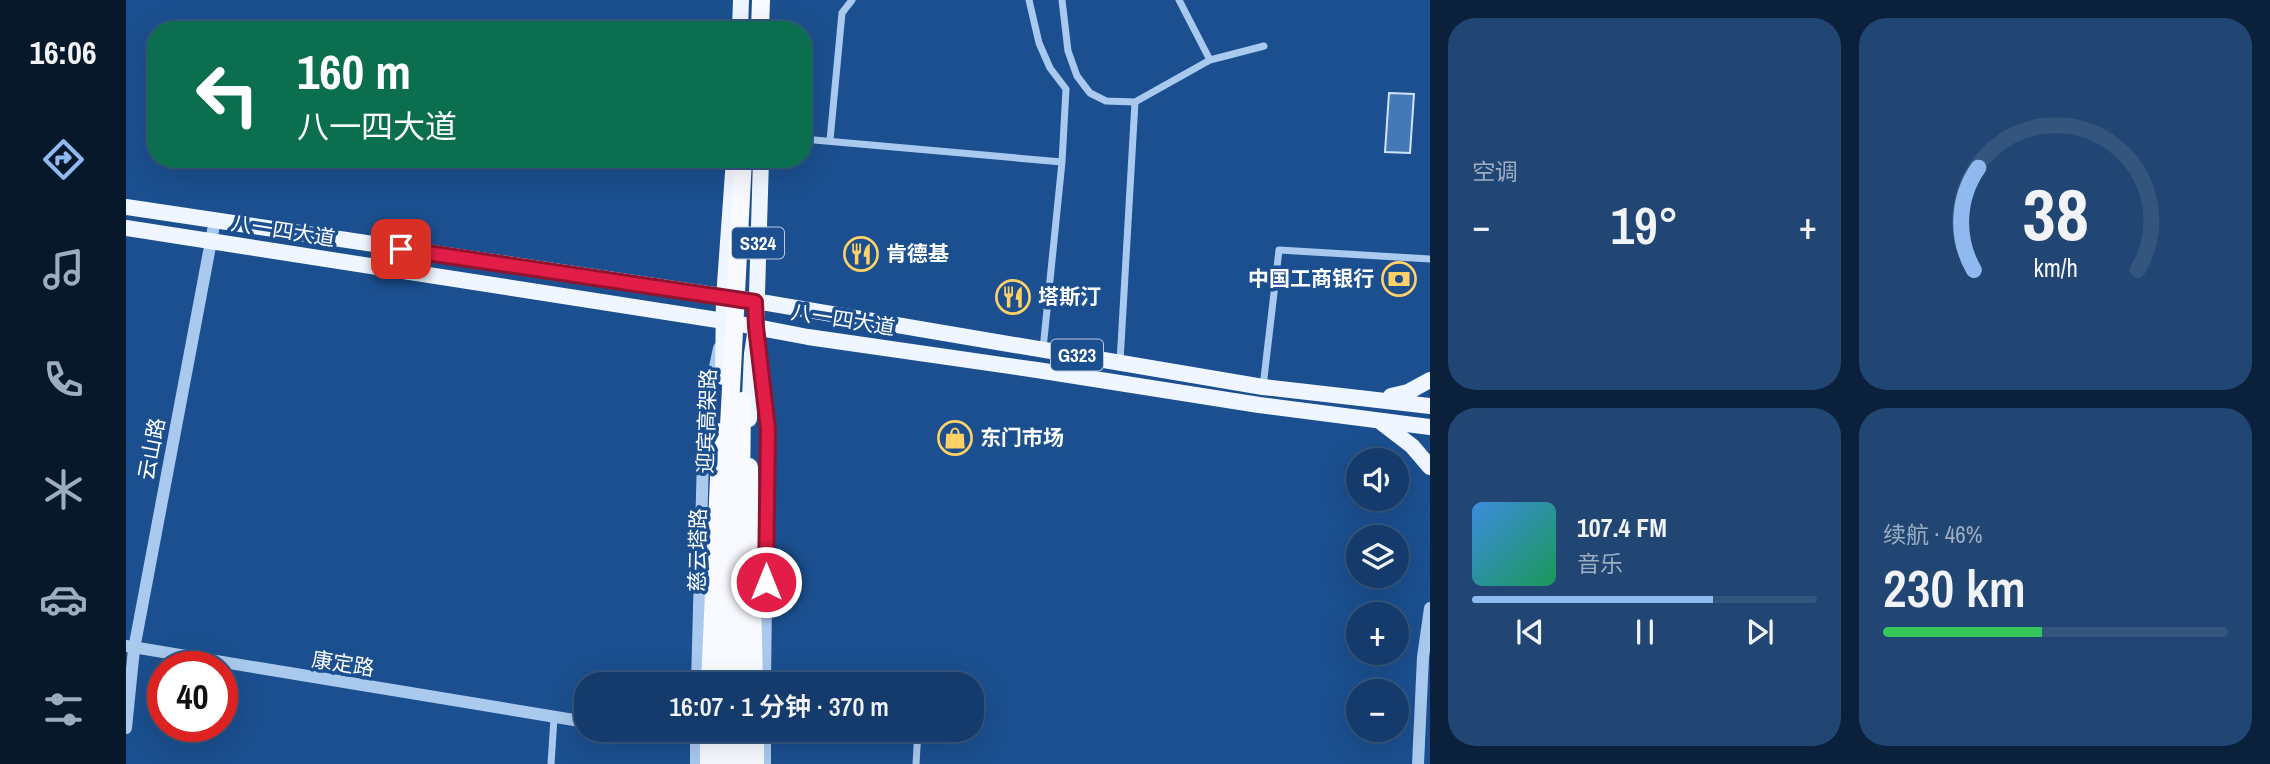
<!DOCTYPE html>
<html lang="zh">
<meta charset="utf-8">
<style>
:root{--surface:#143b6b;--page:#214673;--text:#f1f3f6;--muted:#9dadc1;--line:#33557e;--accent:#90b9f0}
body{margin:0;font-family:"Archivo Narrow","Noto Sans SC",sans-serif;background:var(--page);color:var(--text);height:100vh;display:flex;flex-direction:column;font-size:26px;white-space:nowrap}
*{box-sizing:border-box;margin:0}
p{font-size:23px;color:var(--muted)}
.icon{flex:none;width:38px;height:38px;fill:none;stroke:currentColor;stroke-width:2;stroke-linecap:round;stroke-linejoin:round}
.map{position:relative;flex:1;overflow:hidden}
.side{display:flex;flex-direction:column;gap:18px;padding:18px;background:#0b203b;width:840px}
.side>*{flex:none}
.top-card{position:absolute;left:21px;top:21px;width:665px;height:147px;border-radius:28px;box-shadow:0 7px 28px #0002,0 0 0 2px var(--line);background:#0b6e4f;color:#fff;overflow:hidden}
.controls{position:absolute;left:1220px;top:448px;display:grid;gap:14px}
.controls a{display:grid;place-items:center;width:63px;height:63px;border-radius:50%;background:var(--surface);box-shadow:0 7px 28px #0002,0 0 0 2px var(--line);font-size:35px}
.speed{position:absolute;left:21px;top:651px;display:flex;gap:14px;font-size:35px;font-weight:700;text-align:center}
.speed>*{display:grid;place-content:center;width:91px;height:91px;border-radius:50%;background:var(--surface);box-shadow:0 7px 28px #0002,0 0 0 2px var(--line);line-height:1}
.speed .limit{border:10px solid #d22;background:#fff;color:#111}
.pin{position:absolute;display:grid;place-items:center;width:60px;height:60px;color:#fff;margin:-30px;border-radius:14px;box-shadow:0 4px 10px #0006}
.me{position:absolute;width:77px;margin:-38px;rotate:0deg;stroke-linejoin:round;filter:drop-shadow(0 0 5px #0008)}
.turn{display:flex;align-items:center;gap:24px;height:147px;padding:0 35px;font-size:32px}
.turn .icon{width:91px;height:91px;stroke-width:2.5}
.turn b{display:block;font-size:49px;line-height:60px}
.big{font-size:52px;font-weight:600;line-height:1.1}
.side .widget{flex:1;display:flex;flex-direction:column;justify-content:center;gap:10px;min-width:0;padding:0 24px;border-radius:28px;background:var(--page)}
.side .dial{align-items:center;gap:0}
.dial svg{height:182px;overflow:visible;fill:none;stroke:var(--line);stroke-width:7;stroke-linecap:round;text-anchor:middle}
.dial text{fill:var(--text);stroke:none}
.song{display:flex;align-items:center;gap:21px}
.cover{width:84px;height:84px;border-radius:10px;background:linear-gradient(135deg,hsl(210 70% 55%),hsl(150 70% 35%))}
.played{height:7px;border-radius:4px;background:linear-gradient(90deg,var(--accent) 70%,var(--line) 70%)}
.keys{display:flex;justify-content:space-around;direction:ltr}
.heat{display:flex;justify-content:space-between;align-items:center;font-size:38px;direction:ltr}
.charge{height:10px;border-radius:5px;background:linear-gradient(90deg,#34c759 46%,var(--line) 0)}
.side .tiles{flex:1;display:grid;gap:18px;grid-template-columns:repeat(2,1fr)}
.trip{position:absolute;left:448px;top:672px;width:410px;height:70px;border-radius:28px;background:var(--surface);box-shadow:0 7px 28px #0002,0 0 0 2px var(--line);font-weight:600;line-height:70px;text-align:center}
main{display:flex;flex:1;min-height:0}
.tab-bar{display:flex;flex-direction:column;width:126px;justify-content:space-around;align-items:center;background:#08182b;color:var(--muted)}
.tab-bar .icon{width:49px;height:49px}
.tab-bar .current{color:var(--accent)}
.tab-bar b{font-size:32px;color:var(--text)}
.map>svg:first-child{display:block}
.building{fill:#4478b7;stroke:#cfe3fa;stroke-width:2}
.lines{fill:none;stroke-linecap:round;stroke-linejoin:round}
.minor{stroke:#a9c9ee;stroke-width:7}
.tertiary{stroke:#a9c9ee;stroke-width:12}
.primary{stroke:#f0f6ff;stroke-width:16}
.trunk{stroke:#f8faff;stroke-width:18}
.trunk-bridge{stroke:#f8faff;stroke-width:18}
.route-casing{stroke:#92132f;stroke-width:18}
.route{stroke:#e11d48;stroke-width:12}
.labels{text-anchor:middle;stroke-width:7;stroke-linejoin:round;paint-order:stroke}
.shield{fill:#1b4f8f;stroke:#bbcadd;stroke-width:2}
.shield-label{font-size:19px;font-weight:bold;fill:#fff}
.street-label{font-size:21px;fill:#fff;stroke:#1b4f8f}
.poi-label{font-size:21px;font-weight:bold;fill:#fff;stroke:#1b4f8f;text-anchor:start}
</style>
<main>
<nav class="tab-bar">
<b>16:06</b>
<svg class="icon current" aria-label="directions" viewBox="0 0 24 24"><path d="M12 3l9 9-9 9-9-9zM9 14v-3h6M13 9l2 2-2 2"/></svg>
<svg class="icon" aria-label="music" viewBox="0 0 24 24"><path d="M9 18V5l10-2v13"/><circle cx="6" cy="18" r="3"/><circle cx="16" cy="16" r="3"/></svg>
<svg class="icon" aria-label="phone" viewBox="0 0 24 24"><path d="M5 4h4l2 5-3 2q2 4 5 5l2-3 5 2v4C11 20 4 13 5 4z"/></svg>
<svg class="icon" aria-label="climate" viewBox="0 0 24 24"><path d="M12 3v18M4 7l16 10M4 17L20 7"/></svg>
<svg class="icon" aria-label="car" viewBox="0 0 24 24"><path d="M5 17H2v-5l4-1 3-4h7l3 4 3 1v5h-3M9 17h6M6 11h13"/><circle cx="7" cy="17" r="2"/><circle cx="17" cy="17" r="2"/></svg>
<svg class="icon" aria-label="filters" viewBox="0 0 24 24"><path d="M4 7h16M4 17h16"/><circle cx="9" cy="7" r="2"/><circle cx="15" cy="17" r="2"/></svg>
</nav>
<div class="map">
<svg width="1304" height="764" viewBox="0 0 1304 764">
<rect width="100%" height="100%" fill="#1b4f8f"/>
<path class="building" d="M1263,93L1288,94L1284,153L1259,152Z"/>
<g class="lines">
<path class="minor" d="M903,0L913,43L924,68L940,89L936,162L917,349
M936,0L942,51L951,76L964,93L980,101L1009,102L1084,60L1138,46
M1053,0L1084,60
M677,139L936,162
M704,140L716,13L726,0
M994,362L1009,102
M1137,387L1153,250L1304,259
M425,764L428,718
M790,764L792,730"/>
<path class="tertiary" d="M632,346L642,429L639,684
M0,646L460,722
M571,684L578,419L593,348
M0,728L8,649L89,220
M525,730L570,735
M639,730V764
M570,764V730
M1292,764L1297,657L1304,608"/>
<path class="primary" d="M614,30L615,0
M0,207L629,301L1137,387L1304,406
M0,228L598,321L682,337L911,370L1133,405L1304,427
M597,377L598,298L608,159
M1265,396L1282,392L1304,380
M623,419L626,354L630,327L635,159
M1256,423L1286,446L1304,467"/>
<path class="trunk" d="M634,30L635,0
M623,467L628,684
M584,684L595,432
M583,730V764
M629,730V764
M596,764V730
M612,764V730"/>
<path class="trunk-bridge" d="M597,684L603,426L617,159
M613,684L616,401"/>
</g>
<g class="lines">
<g class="route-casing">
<path id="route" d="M275,249L629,302L630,327L642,429L640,582"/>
</g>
<use href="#route" class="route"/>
</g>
<defs>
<g id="restaurant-ring" transform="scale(1.75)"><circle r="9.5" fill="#1b4f8f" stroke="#ffd166" stroke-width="1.5"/><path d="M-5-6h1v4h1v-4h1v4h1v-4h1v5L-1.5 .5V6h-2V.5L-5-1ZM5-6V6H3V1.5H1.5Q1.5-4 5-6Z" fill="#ffd166"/></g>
<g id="bank-ring" transform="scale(1.75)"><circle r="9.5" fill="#1b4f8f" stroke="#ffd166" stroke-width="1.5"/><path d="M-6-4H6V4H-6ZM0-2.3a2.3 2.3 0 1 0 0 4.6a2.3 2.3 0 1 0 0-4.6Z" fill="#ffd166"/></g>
<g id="shop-ring" transform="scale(1.75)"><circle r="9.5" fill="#1b4f8f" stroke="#ffd166" stroke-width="1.5"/><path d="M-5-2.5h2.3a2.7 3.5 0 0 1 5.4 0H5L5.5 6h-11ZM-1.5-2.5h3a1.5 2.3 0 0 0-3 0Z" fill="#ffd166"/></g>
</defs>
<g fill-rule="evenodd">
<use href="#restaurant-ring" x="735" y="254"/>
<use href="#bank-ring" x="1273" y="279"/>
<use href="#restaurant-ring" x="887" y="297"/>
<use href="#shop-ring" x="829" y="438"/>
</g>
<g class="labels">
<g class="shield">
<rect x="606" y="227.5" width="52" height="31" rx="5"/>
<rect x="925" y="339.5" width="52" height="31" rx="5"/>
</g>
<g class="shield-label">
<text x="632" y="250">S324</text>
<text x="951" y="362">G323</text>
</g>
<g class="street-label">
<text transform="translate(157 231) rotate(9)" y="7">八一四大道</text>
<text transform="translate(717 320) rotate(9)" y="7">八一四大道</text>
<text transform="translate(581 421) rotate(-88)" y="7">迎宾高架路</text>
<text transform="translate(26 449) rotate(-79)" y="7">云山路</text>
<text transform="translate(572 550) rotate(-89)" y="7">慈云塔路</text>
<text transform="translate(217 664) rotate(9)" y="7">康定路</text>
</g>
<g class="poi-label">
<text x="760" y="261">肯德基</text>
<text x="1248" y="286" text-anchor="end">中国工商银行</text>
<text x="912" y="304">塔斯汀</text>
<text x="854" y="445">东门市场</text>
</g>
</g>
</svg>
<div class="controls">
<a><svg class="icon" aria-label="sound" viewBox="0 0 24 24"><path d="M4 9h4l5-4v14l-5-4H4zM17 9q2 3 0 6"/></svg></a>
<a><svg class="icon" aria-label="layers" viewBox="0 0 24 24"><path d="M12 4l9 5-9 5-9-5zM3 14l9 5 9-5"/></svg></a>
<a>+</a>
<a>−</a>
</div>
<div class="speed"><div class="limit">40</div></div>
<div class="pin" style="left:275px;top:249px;background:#d93025"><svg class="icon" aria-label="arrive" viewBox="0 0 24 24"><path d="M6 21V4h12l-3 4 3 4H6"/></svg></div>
<svg class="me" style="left:640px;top:582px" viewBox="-20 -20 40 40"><circle r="17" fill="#e11d48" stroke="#fff" stroke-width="3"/><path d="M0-11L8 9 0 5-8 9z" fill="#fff"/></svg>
<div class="trip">16:07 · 1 分钟 · 370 m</div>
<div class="top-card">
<div class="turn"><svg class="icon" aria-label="left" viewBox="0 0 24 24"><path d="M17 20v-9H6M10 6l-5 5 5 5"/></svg><div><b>160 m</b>八一四大道</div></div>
</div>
</div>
<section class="side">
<div class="tiles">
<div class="widget"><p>空调</p>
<div class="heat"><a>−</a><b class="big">19°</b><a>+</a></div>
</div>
<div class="widget dial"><svg viewBox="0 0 100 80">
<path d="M14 69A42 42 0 1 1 86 69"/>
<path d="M14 69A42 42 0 0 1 16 24" stroke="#90b9f0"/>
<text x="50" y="56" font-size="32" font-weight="700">38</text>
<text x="50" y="72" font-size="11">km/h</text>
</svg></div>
<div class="widget">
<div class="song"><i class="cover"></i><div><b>107.4 FM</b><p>音乐</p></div></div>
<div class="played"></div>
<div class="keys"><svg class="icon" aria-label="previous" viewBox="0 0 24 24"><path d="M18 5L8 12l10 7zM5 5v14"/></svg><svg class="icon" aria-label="pause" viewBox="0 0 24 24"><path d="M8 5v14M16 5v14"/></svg><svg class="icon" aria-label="next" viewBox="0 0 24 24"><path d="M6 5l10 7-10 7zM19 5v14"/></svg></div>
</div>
<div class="widget"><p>续航 · 46%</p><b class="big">230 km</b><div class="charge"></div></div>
</div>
</section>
</main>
